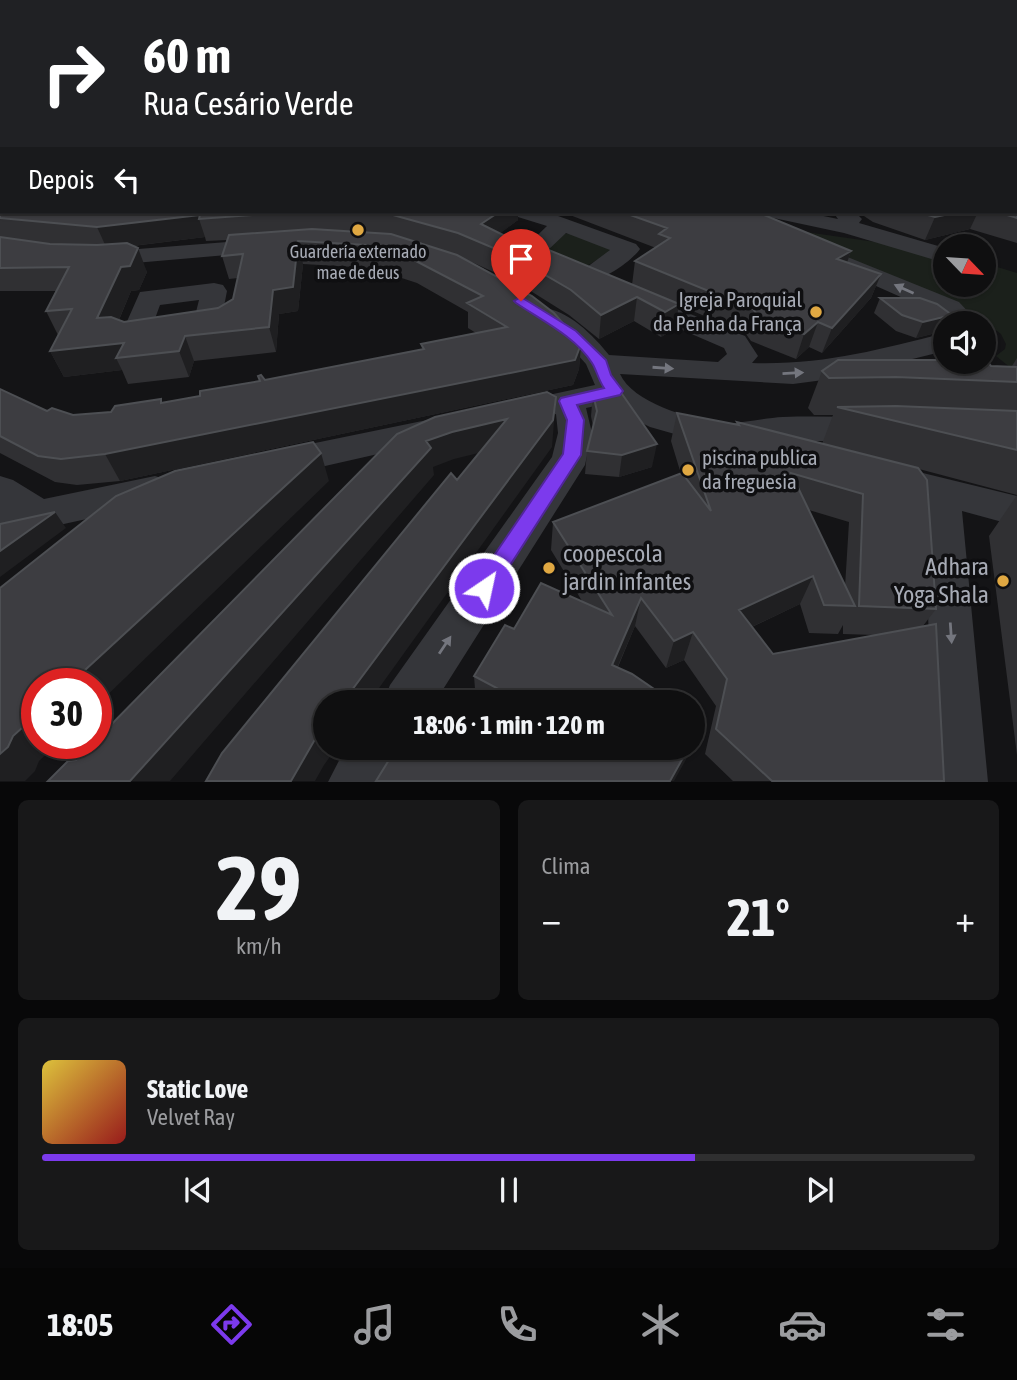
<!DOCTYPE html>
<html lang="pt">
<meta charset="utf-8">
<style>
:root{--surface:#0f0f10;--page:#181819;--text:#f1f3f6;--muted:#9b9c9f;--line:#2f2f30;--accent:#7c3aed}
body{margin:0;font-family:"Asap Condensed",sans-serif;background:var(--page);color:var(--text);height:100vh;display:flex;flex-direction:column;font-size:26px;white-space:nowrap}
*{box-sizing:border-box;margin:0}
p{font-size:23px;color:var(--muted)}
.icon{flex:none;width:38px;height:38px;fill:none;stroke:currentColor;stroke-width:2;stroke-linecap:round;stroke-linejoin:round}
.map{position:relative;height:782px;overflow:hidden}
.drawer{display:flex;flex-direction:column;gap:18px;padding:18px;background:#080809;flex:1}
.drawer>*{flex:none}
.top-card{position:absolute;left:0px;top:0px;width:1018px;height:214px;box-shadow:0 2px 5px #0004,0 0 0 2px var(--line);background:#202124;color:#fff;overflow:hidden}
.needle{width:46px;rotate:115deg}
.tools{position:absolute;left:933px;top:234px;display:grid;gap:14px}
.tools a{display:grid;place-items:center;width:63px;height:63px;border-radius:50%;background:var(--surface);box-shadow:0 2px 5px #0004,0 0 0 2px var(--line);font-size:35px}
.speed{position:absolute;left:21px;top:668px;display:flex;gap:14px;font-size:35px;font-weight:700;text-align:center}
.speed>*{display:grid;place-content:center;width:91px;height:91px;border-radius:50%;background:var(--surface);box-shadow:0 2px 5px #0004,0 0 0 2px var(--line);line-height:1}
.speed .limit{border:10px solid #d22;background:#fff;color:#111}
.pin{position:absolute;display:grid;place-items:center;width:60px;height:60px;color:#fff;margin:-72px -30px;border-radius:50% 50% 50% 0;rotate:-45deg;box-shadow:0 0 7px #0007}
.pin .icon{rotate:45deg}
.me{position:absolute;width:77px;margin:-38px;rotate:34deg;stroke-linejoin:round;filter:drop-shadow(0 0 5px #0008)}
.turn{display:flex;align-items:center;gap:24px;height:147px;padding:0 28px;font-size:32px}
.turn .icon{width:91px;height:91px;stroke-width:2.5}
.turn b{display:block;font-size:49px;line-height:60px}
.then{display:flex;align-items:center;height:66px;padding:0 28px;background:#0003;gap:14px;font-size:26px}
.big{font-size:52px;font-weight:700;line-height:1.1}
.drawer .tile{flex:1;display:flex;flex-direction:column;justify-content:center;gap:10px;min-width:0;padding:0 24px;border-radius:10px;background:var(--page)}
.drawer .dial{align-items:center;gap:0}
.dial b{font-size:91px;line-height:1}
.song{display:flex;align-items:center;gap:21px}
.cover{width:84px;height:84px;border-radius:10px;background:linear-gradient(135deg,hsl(50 70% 55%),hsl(0 70% 35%))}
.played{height:7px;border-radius:4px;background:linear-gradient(90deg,var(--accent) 70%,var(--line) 70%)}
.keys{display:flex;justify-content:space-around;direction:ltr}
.heat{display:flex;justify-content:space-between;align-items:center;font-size:38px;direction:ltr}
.drawer .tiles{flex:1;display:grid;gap:18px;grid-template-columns:1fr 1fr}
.tile:last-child{grid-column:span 2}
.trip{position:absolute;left:313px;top:690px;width:392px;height:70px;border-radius:35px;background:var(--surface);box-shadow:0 2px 5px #0004,0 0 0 2px var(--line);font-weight:700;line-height:70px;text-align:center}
.menu{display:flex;height:112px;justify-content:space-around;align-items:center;background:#060606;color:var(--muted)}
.menu .icon{width:49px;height:49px}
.menu .active{color:var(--accent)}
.menu b{font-size:32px;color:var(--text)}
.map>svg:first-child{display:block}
.green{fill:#1b201b}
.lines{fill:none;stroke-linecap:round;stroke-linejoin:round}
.minor{fill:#35363a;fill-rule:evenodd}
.wall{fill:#303033;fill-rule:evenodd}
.shaded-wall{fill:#1f1f21}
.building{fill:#3d3d41;stroke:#4d4f53;stroke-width:2}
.oneway{fill:#74767e}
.route{fill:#7c3aed;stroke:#51269a;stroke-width:2}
.poi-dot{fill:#e0a842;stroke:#0f0f11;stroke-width:2.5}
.labels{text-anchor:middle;stroke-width:7;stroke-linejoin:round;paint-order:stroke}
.far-poi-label{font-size:18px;fill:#a7abb5;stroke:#0f0f11}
.poi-label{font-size:21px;fill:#a7abb5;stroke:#0f0f11;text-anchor:end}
.near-poi-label{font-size:24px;fill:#a7abb5;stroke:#0f0f11;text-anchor:start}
</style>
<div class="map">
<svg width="1017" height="782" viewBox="0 0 1017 782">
<rect width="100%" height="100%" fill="#141416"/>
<path class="green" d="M771,227L945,252V285H984V263L1017,273V368H1011L996,356L1005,349L1006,344L1001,334L988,324Z
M575,233L607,245L611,252L585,267L544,251C547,238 562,232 575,233Z"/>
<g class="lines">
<path class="minor" d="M515,212H547L636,244L640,249C630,263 596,286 579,281L575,276L610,250L566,233L546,252L574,263L577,268L574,273C556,278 538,266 522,259L518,254L547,226L518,217Z
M766,212H804L838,219L833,212H855L862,219L859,223L945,248V263L844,233L769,217Z
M265,239L273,241L277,246L273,251L100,266L91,264L88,259L91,254L100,252Z
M840,254L959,302L972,316L973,324H945V318L939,314L831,266L828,261L831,256Z
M214,283L223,285L227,291L220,327L216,333L135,344L125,341L121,335L140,292ZM199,300L194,320L153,324L160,305Z
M638,293L745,336L758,356L752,363C824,365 877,350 945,333V351L831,379L793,384L620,374C632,402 690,419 718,423C738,425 762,418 783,417C811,416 840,417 869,417L881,421L886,429L881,437L869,441H782L717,446L650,427L624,414L609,403L586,408L592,433L585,465L435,702H383L390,685L552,457L558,433L556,414L514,424L502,421L498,413L502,405L595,385L586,364L577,354L535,321L531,315L535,309C562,303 593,335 609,355L718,362L727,354L724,348L629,307L625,301L629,295Z
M432,419L444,423L449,431L444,439L281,476L268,472L263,463L268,454L281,450Z
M886,464L1017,496V526L962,511L988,782H934L924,501L873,487L868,477L873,467Z
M0,476L13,480L44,499L155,476L168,480L174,490L168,500L155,504L0,538Z
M346,747H402L384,782H328Z"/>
</g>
<path class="wall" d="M0,97H2V108L0,107Z
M2,121V212H518V220L500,233L542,254L632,285L635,261L656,248L562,212H757L851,251L847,263L881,274L871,298L822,353L809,347L796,359L751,341L746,334L679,305L675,329L661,337L634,321L599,339L569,315L499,271L498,274L454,254L581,344L579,369L573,385L120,481L77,485L55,482L0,453V389L47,411L73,415L111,412L200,396L265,380L422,349L421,344L476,333L468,328V312L417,283L371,268L303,264L298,311L279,314L276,352L194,361L189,377L128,384L122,370L64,377L50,351L58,335L46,311L56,291H0V122ZM205,237L206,241L227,240L222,256L229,279L238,278L233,299L218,308L124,322L119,320L131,291L139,290L147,272L133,246Z
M1017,176V243L970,229L925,240L873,222L858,212H1017Z
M806,212H833L832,215Z
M880,298L952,315L947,324H945L944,331L916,338L896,331L874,313Z
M1017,358V495L919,469L936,609L923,626L944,781H733L705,754L716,706L684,660L666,668L635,626L618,667L673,702H476L474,676L514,629L582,601L551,550L553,522L681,474L671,441L677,413L736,425L737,422L822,444L833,415H814L808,408L822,371L1012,366ZM809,510L849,522L845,587ZM800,604L809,633L838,634L843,625V634L875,635L773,654L752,627Z
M593,394L652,467L619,477L585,474L587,451L593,427L591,416Z
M1017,495V755L989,536Z"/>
<path class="shaded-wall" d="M499,212H518V220L485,245L481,224Z
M959,212H978L970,229L925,240L935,217Z
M200,215L199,219L205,237L107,249L97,227Z
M298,241L303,264L298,311L279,314L276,352L269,327L273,290Z
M138,248L147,272L139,290L131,291L109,343L97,318L121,267Z
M499,248V271L498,274V250Z
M851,251L843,274L837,259Z
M881,274L871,298L822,353L832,328Z
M637,297L634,321L599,339L601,315Z
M679,304L675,329L661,337L665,312Z
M952,315L947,324H945L944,331L916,338L923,322Z
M818,322L809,347L796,359L804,334Z
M185,336L194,361L189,377L179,351Z
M124,343L116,358L122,370L64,377L50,351Z
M581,344L579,369L573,385L120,481L105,454Z
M556,397L552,447L369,702H343Z
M507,419V446L454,459L433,467L434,475L170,781H130L426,441L452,432Z
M657,444L652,467L619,477L622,455Z
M321,453L329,481L96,706V684H72V682Z
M55,512L66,528L0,577V551Z
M813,576L800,604L728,638L739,610Z
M641,598L635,626L607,691L612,665Z
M693,632L684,660L666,668L674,641Z
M34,717L37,719V744H57L39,761L35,771L25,781H0V754L13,736Z
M703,722L693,746V740Z
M326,725V747H337L324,765L315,781H291L314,741Z
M689,747H693L674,781H670Z"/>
<path class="building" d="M2,121V189H0V122Z
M2,204V212H294L199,219L200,215L97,227L0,218V205Z
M1017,208V218L997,212H1017Z
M336,212H499L481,224L542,254L549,250L679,304L665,312L637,297L601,315L571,290L499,248L498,250L458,233L393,215Z
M622,212H757L851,251L837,259L881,274L832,328L818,322L804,334L758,316L753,309L635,261L670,238L659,234L667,228Z
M917,212H959L935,217Z
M312,229L391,234L457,255L532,296L554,313L581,344L575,360L105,454L61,459L38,456L0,436V389L47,411L52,408L73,415L111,412L115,406L161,399V403L200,396V391L260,381L258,376L261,375L265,380L424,349L421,344L507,327L467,303L483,296L414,260L367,245L298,241L293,287L273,290L269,327L185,336L179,351L116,358L124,343L50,351L72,309L46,311L69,267L0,268V237L50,244L97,245L127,243L138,248L130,266L121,267L97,318L111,317L124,322L218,308L233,299L243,254L222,256L229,235Z
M880,298H920L937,304L952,315L923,322L902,315Z
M838,360H945V362H984V360H986L991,366L1017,367V382L896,377L829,378L822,371Z
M547,392L556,397L553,420L343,702H326V725L314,741L291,781H206L222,753L451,473L457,480L507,419L452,432L426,441L431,448L130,781H48L68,761L76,760L92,744H96V740L397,434L435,417Z
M593,394H622L657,444L622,455L587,451L597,411Z
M896,406L1017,411V450L837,407Z
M677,413L739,425L737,422L918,468L927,480L936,609L859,606L863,494L791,473L855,606L824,605L813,576L739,610L773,654L936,624L944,781H772L716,729L727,679L693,632L674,641L641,598L612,665L632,674L673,702H523L474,676L505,625L514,629L541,583L612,615L553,522L682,473L711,511Z
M313,442L321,453L72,682V684H37V717H34L13,736L8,747L0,754V588L116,496L175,471Z
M55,512L0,551V524Z
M693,716L703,722L693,740Z
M397,747H504L521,757L526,747H689L670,781H376Z"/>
<defs><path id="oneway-solid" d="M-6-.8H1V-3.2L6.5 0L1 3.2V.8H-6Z" transform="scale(1.75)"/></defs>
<g class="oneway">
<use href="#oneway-solid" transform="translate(904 289) rotate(-156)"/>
<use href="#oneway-solid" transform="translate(663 368) rotate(4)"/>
<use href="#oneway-solid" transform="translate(793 373) rotate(-3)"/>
<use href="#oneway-solid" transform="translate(951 633) rotate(86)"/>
<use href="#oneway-solid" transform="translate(445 645) rotate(-56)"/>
</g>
<linearGradient id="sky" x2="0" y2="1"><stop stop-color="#0b0b0c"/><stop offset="0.47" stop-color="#343a47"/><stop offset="1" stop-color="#343a47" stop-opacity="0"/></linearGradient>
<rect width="1017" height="206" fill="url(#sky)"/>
<path class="route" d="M521,297L576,331L606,360L611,375L623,391L620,395L577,405L584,420L581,455L491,595L484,597L476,595L473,588L476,582L563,454L567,420L559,401L561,398L604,388C598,379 597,371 592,363C576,337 541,320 516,303L514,301Z"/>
<g class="poi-dot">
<circle cx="358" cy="230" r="7"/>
<circle cx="816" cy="312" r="7"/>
<circle cx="688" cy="470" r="7"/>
<circle cx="549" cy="568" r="7"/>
<circle cx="1003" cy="581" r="7"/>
</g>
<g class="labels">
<g class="far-poi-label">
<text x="358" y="258">Guardería externado<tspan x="358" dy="21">mae de deus</tspan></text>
</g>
<g class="poi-label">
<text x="802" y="307">Igreja Paroquial<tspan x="802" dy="24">da Penha da França</tspan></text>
<text x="702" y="465" text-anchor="start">piscina publica<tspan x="702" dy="24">da freguesia</tspan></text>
</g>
<g class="near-poi-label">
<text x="563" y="562">coopescola<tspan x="563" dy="28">jardin infantes</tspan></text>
<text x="989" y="575" text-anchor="end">Adhara<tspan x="989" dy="28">Yoga Shala</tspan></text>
</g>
</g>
</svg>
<div class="tools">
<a><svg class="needle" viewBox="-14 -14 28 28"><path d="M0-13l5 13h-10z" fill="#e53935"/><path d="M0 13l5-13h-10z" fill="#9b9c9f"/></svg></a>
<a><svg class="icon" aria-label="sound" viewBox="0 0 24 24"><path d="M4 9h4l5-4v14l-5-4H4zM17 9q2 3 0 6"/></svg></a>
</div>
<div class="speed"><div class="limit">30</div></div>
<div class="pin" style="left:521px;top:301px;background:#d93025"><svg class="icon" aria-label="arrive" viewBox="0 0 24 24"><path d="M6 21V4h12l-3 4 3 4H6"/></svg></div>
<svg class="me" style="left:484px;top:588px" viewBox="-20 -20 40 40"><circle r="17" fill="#7c3aed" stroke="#fff" stroke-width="3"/><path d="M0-11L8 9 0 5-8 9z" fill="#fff"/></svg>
<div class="trip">18:06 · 1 min · 120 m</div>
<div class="top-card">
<div class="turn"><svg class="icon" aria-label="right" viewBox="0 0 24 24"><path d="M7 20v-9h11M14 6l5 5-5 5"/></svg><div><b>60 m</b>Rua Cesário Verde</div></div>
<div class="then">Depois<svg class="icon" aria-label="left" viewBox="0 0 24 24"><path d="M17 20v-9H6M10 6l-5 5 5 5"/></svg></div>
</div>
</div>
<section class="drawer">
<div class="tiles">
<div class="tile dial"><b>29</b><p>km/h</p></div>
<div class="tile"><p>Clima</p>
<div class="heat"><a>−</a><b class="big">21°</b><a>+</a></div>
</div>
<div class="tile">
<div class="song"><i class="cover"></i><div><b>Static Love</b><p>Velvet Ray</p></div></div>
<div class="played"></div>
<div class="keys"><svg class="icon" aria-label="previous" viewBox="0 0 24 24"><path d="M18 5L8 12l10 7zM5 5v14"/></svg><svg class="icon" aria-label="pause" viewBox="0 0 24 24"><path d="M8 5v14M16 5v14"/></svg><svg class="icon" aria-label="next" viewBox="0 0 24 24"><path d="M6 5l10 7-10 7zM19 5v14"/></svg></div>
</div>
</div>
</section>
<nav class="menu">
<b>18:05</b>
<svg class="icon active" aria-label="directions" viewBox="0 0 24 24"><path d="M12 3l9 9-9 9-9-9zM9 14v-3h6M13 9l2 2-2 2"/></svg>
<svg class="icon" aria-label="music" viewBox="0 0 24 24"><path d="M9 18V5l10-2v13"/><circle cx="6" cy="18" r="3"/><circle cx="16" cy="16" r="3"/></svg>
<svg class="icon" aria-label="phone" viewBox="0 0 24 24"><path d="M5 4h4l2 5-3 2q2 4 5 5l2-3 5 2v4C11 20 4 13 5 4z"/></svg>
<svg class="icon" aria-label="climate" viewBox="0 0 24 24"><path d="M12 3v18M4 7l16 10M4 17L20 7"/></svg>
<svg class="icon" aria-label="car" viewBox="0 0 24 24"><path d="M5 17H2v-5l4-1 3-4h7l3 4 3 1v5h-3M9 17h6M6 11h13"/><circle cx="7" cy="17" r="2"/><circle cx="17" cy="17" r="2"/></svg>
<svg class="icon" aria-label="filters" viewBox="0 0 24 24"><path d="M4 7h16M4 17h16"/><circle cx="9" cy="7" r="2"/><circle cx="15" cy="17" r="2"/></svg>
</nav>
